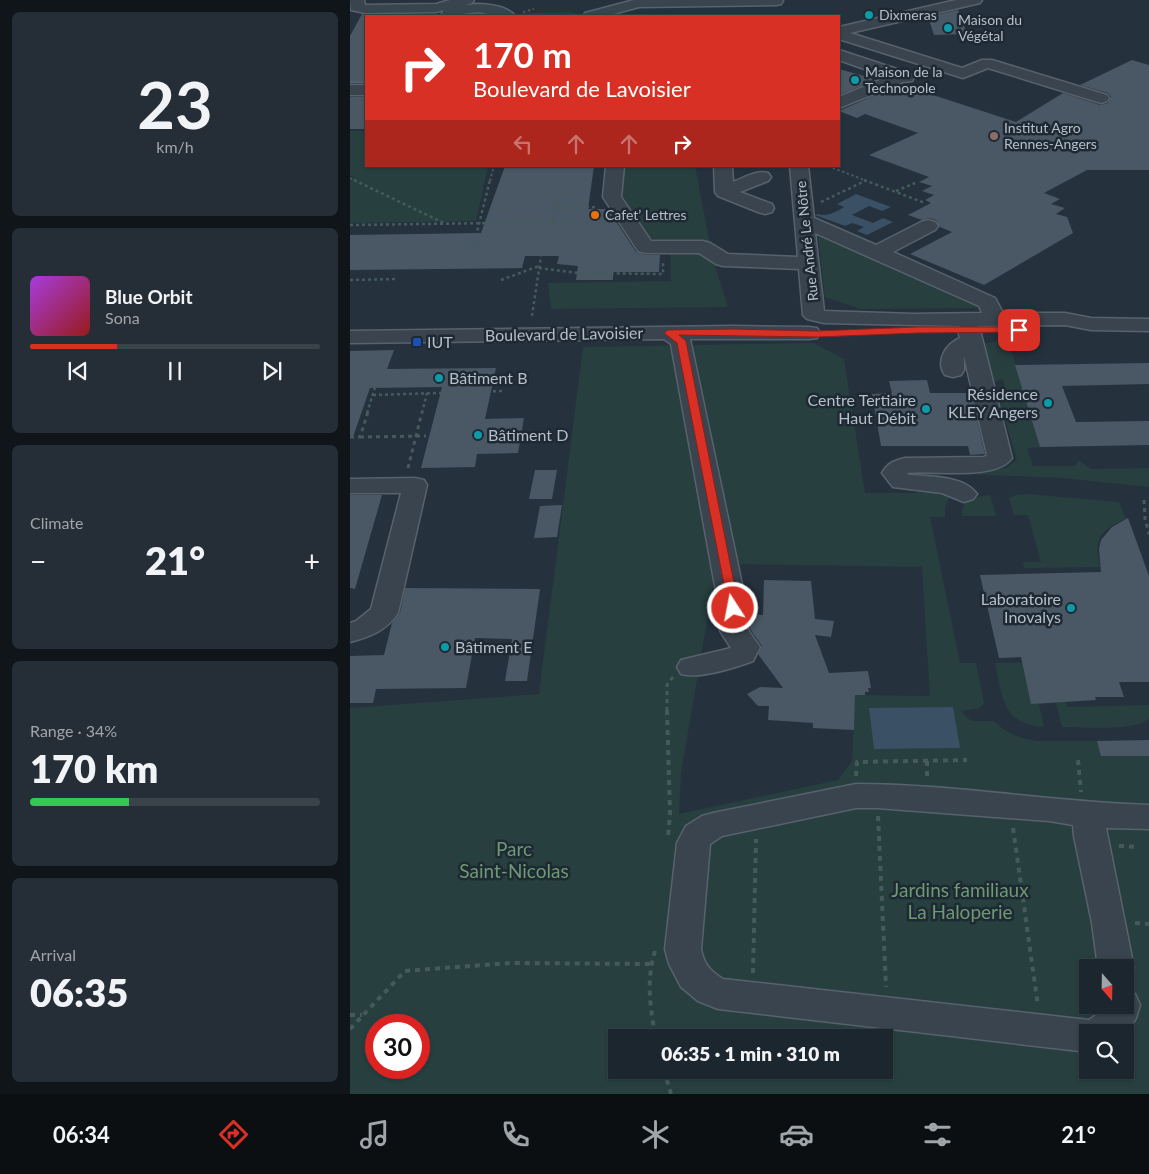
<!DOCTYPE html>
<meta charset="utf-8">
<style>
:root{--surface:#1c262e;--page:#252e36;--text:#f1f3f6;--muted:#a0a5aa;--line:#3a434a;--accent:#d93025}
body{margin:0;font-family:Lato,sans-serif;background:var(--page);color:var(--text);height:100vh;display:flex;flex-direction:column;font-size:19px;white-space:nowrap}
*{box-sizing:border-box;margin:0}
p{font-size:16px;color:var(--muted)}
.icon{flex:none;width:28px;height:28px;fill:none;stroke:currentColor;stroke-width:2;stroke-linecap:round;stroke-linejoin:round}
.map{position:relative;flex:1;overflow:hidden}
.panel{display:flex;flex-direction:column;gap:12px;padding:12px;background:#0f1519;width:350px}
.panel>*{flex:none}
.top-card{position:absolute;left:15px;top:15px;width:475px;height:152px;border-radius:0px;box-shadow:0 1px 4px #0004,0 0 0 1px var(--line);background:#d93025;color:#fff;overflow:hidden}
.needle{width:32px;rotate:160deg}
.buttons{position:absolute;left:729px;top:959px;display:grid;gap:10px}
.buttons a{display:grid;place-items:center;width:55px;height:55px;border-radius:0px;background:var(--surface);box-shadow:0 1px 4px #0004,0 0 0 1px var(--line);font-size:25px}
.speed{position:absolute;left:15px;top:1014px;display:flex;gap:10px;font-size:25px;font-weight:700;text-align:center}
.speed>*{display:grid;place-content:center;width:65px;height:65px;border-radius:50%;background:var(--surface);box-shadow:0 1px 4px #0004,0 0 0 1px var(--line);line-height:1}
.speed .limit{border:8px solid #d22;background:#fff;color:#111}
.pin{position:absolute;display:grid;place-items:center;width:42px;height:42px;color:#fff;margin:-21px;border-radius:10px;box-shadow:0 2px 8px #0006}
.me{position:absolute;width:55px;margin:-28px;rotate:349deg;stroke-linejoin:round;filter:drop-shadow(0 0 4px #0008)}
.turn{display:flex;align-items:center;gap:18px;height:105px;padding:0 25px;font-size:22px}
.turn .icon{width:65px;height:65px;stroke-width:2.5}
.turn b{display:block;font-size:35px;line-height:42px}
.lanes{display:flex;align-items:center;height:48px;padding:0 25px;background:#0003;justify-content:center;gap:25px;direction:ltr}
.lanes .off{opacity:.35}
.big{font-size:38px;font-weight:800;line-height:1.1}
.panel .tile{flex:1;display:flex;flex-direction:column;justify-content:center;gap:8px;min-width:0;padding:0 18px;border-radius:8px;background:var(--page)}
.panel .dial{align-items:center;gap:0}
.dial b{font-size:65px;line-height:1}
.song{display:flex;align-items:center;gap:15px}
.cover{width:60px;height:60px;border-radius:8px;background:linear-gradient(135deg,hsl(280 70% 55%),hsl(0 70% 35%))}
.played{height:5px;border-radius:2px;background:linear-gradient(90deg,var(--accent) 30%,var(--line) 30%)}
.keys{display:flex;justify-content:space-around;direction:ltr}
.heat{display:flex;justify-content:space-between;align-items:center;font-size:28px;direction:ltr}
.charge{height:8px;border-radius:4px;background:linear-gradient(90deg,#34c759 34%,var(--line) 0)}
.trip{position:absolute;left:258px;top:1029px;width:285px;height:50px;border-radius:0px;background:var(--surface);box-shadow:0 1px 4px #0004,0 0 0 1px var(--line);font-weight:800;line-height:50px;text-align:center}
.dock{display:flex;height:80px;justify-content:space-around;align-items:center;background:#0b0f12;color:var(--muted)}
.dock .icon{width:35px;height:35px}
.dock .on{color:var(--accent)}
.dock b{font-size:22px;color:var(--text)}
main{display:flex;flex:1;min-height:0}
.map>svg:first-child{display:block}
.green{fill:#273f3f;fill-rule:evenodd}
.water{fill:#395065}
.building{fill:#495864}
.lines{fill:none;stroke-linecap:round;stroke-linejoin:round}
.minor-casing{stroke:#57626c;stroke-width:3}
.path-far3{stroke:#455b5b;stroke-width:2;stroke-dasharray:2.5 2.5;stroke-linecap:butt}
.path-far2{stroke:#455b5b;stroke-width:2.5;stroke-dasharray:3 3;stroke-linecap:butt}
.path-far1{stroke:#455b5b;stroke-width:3;stroke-dasharray:4 4;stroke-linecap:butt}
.path{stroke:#455b5b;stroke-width:4;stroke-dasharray:5 5;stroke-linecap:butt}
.minor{fill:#39444e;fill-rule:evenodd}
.tram{stroke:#5b6875;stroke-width:1}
.route{fill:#d93025;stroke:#8d1f18}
.culture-dot{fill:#0f9aa8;stroke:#1e2933;stroke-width:2}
.education-dot{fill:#8d6e63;stroke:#1e2933;stroke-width:2}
.food-dot{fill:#e8710a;stroke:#1e2933;stroke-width:2}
.transit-dot{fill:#1a4fb4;stroke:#1e2933;stroke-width:2}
.labels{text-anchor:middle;stroke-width:5;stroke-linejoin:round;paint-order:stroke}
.far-poi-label{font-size:14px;fill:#b5bfc9;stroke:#1e2933;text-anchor:start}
.far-street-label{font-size:14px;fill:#b5bfc9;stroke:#1e2933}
.street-label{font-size:16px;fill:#b5bfc9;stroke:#1e2933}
.poi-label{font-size:16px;fill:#b5bfc9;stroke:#1e2933;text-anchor:start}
.near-park-label{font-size:19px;fill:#6c9a72;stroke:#1e2933}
</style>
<main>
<section class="panel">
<div class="tile dial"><b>23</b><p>km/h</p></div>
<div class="tile">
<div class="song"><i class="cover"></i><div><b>Blue Orbit</b><p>Sona</p></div></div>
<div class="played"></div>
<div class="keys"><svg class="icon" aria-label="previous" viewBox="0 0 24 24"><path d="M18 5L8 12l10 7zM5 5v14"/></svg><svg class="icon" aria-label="pause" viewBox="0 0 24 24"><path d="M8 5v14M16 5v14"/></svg><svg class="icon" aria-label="next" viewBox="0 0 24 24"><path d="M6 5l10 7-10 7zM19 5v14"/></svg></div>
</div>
<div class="tile"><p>Climate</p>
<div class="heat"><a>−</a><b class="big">21°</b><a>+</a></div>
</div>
<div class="tile"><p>Range · 34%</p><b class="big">170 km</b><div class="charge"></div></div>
<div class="tile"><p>Arrival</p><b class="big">06:35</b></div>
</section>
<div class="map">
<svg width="799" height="1094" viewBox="0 0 799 1094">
<rect width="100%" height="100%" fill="#25323e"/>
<path class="green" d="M218,12L232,14L226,16H173L168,14L173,13Z
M0,131H16V166H138L126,221L0,223V180L4,177L0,175Z
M272,166H345L363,260L378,307L201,309L198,283L321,281L320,243L298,237L271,194Z
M468,236L631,304L632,308L511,309L475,297Z
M643,342H648L650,349H661L690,446L694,447L677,448L683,466H725L728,460L741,469L799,468V487L713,478L589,473V481L568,480L572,470L656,468L667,460L647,391L655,389L653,379L639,383L628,345Z
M464,343L494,359L515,493H568V487L598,494L599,498L595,507V517H580L610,663H626L634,703L629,708L611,711L621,721H644C656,733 669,738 686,741H747L752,756H799V1094H0V708L189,694L233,347ZM383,564L572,567L580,696L505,695L502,761L488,780L329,814L331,773L364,580ZM738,968H775V1005H738ZM26,1025H69V1068H26ZM738,1032H775V1070H738ZM266,1038H534V1070H266Z
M677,494L769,502L776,519C752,528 741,541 751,567L674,568L673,562H691L678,515H664L659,498L666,495Z
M640,495L646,516H612C610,500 627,496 640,495Z
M706,662L717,707L799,705V718C786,732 732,727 712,727L701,684L693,685L697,704H689L694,727C652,725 652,695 645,663Z"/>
<path class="water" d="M506,194L541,207L532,211L519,206L502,215L523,223L533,218L543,222L517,235L507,231L514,227L502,223L495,226L465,215L468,214C477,217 486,212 494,207L487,204Z
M603,707L610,748L524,749L519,708Z"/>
<path class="building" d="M608,10L617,34L584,35L578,17Z
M12,14L16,15V83H0V36Z
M782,60L799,65V170H737L694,193L710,199L701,204L715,208L706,214L717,217L723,233L634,285L560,254L602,232L590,227L586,220L579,218L572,220L558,215L581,203L575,200L584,195L572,191L582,186L569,182L579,177L519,155L568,133L515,114L507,118L489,111L530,93L531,96L561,84L588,93L583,95L666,122L713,93L750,105L758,103L761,97L758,93L730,85Z
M489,69L521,78L523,81L489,95Z
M0,97H16V129H0Z
M155,166H244L238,209H258L286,252L295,255H310L309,272H263V280H226L228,266L207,264L209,256H175L172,268L0,270V235L131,233Z
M44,350L37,369L146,368L135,419L174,418L168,453L127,454L125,467L71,468L92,387L20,388L3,437H0V351Z
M799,363V384L712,386L726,422L799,421V445L690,447L665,365Z
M577,380L580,393H621L635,454L620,455L618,446H531L522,394L542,393L539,381Z
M185,470H207L202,499H179Z
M0,495H32L5,589L0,588Z
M212,505L207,537L184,538L190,506Z
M778,518L799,576V682H769L774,697H745L746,700L681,704L671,657L649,658L630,575L751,572L749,549L751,540L762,527Z
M414,580L461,581L465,619L484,621L481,637L465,635L479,673L518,671L521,688H518L519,692H515V695H505L504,730L463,728V723L418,720L419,706H408L397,694L410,687L433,688L408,654L412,646L400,629L399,614L413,615Z
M55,588L190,589L177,681H155L162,639L125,638L116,688L26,689L23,703H0V656L34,655L42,623L50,613Z
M799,740V756H751L747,741Z"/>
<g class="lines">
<g class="minor-casing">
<path id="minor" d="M0,0H14L15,5L86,4L100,0H124L122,3L115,5C129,3 156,4 165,16H146L129,12L95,16L92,13L94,10L86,12L15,13L1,10Z
M284,0H432L433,1L431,4L426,5L289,7L256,16H233L235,13Z
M606,0H632L630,3L500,33L612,68L632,60H642L757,95L759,98L757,101L751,103L638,68L613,78L489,39V27Z
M489,50L559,73L564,78L562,81L553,82L489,108V97L537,77L489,60Z
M0,85H16V95H0Z
M256,166H274L271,197L301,241H353L360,243L378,254L448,257L440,166H458L464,218L526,245L571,222L578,220L585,222L588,226L585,230L543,252L645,298L653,313H715L741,318L799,319V331L741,330L715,325L627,326L630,330L662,458C646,481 583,470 557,473L559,475C580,477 613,475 627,494L623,499L614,502L592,493L543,487L532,473C538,463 543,461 555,458L634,457L637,455L614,356V370L611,375L603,377L595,375C585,361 596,344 610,338L608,330L611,326L474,323L457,319L453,315L449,269L373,266L366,264L349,253H295L288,251L253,197ZM465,233L629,306L632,313L563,314L474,311Z
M364,166H382L383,182C394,178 406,170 418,173L421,177L418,181L390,192L422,204L424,208L422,212L415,214L408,212L368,196L365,192Z
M383,326L459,327L467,328L470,333L467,338L459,339H340L397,608L398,630L410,647L403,661C384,668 350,679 331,674L327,667L331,660L381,648L370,631L369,608L321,344L314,339L0,343V331Z
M65,478L74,480L77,485L48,613C36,631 19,637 0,642V623L6,621L21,609L51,493H0V479Z
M506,784C604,784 701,802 799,805V829L756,828L784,968L779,979L775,980V968H748L742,923L724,836L723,825L699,821L527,808H506L372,836L360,844L351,949C354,964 360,971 373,979L739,1020L749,1013L754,1005H775V990L785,994L790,1005L786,1018L775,1036V1032H738V1052L368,1009L348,1001L331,987L319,964L315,949L327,843L336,826L352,816L363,813Z"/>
</g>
<path class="path-far3" d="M173,12L184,9
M478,166L517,181
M0,178L6,181
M140,181L144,166"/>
<path class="path-far2" d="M4,180L96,224
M514,180L575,203
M546,191L565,183
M471,202L515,181
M206,208L248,207
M0,225L221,222
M200,230L207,201
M123,248L140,180
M189,268L228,273L313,274V263
M0,280L48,279
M151,280L189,266
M182,316L191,256
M23,395L153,391
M17,413L27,381
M72,413L77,393"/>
<path class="path-far1" d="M0,437H10L18,412
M10,437L76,436
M58,468L72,412
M794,500L795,519L799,534
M317,711V685L323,677"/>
<path class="path" d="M317,710L320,814L318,836
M728,760L731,792
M577,761V777
M506,776L507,762L617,760
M528,816L536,987
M663,828L688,1006
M769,846L789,847
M785,923L799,924
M305,951C296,980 300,1009 306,1038
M403,973L406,839
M0,1015H12
M0,1029L55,971L161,963L300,964
M314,1070L321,1094"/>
<use href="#minor" class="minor"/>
<path class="tram" d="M0,82H16"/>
</g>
<path class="route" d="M567,327H669L674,330L669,332L567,333L467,337L329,335L336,341L389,608L383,612L379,610L327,343L314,333L318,330L383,329L467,331Z"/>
<g class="culture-dot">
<circle cx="519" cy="15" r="5"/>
<circle cx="598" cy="28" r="5"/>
<circle cx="505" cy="80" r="5"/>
<circle cx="89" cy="378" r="5"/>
<circle cx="698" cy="403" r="5"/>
<circle cx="576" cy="409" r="5"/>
<circle cx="128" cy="435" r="5"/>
<circle cx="721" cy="608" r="5"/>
<circle cx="95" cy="647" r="5"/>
</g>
<circle class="education-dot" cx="644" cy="136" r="5"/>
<circle class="food-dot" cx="245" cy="215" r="5"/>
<rect class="transit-dot" x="62" y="337" width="10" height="10" rx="2.5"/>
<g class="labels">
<g class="far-poi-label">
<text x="529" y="20">Dixmeras</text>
<text x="608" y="25">Maison du<tspan x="608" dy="16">Végétal</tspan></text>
<text x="515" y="77">Maison de la<tspan x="515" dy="16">Technopole</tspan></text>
<text x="654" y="133">Institut Agro<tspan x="654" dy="16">Rennes-Angers</tspan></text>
<text x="255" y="220">Cafet’ Lettres</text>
</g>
<g class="far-street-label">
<text transform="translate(457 241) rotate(-96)" y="5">Rue André Le Nôtre</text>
</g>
<g class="street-label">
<text transform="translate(214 334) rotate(-1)" y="6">Boulevard de Lavoisier</text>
</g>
<g class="poi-label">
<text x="77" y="348">IUT</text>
<text x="99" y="384">Bâtiment B</text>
<text x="688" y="400" text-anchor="end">Résidence<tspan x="688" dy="18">KLEY Angers</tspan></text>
<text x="566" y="406" text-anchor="end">Centre Tertiaire<tspan x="566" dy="18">Haut Débit</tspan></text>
<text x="138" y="441">Bâtiment D</text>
<text x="711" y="605" text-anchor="end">Laboratoire<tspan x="711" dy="18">Inovalys</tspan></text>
<text x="105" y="653">Bâtiment E</text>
</g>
<g class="near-park-label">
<text x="164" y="856">Parc<tspan x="164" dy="22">Saint-Nicolas</tspan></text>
<text x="610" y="897">Jardins familiaux<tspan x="610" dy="22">La Haloperie</tspan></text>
</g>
</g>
</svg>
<div class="buttons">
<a><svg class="needle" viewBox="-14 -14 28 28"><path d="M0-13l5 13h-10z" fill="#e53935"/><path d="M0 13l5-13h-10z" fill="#a0a5aa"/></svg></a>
<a><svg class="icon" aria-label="search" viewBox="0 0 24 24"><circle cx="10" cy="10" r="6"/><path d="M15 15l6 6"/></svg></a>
</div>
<div class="speed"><div class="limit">30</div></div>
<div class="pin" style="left:669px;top:330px;background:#d93025"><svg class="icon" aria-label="arrive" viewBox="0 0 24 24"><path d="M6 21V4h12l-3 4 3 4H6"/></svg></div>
<svg class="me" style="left:383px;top:608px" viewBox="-20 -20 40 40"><circle r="17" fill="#d93025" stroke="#fff" stroke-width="3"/><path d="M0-11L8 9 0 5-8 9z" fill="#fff"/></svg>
<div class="trip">06:35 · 1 min · 310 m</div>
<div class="top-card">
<div class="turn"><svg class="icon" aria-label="right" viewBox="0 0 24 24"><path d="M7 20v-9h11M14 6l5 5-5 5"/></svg><div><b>170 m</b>Boulevard de Lavoisier</div></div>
<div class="lanes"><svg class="icon off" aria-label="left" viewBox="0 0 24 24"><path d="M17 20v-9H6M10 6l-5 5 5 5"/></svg><svg class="icon off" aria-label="ahead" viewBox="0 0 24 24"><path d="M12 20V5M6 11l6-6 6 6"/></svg><svg class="icon off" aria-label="ahead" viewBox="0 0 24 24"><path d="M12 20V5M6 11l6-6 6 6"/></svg><svg class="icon" aria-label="right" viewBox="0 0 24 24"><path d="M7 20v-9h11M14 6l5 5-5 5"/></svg></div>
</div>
</div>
</main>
<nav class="dock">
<b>06:34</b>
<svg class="icon on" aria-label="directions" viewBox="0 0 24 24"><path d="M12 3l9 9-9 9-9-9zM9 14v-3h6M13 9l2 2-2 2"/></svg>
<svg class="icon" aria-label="music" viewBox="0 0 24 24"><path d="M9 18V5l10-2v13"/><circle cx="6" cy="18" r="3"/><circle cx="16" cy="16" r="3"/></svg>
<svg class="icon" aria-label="phone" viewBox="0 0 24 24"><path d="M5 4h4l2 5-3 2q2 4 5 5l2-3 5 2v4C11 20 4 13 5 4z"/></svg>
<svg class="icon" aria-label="climate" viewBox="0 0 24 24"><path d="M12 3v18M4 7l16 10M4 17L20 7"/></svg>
<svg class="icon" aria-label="car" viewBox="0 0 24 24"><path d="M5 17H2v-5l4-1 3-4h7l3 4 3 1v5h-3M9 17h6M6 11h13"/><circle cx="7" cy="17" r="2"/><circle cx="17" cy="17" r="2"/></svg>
<svg class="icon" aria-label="filters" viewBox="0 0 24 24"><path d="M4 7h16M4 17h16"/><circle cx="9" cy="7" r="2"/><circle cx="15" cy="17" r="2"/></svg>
<b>21°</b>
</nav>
